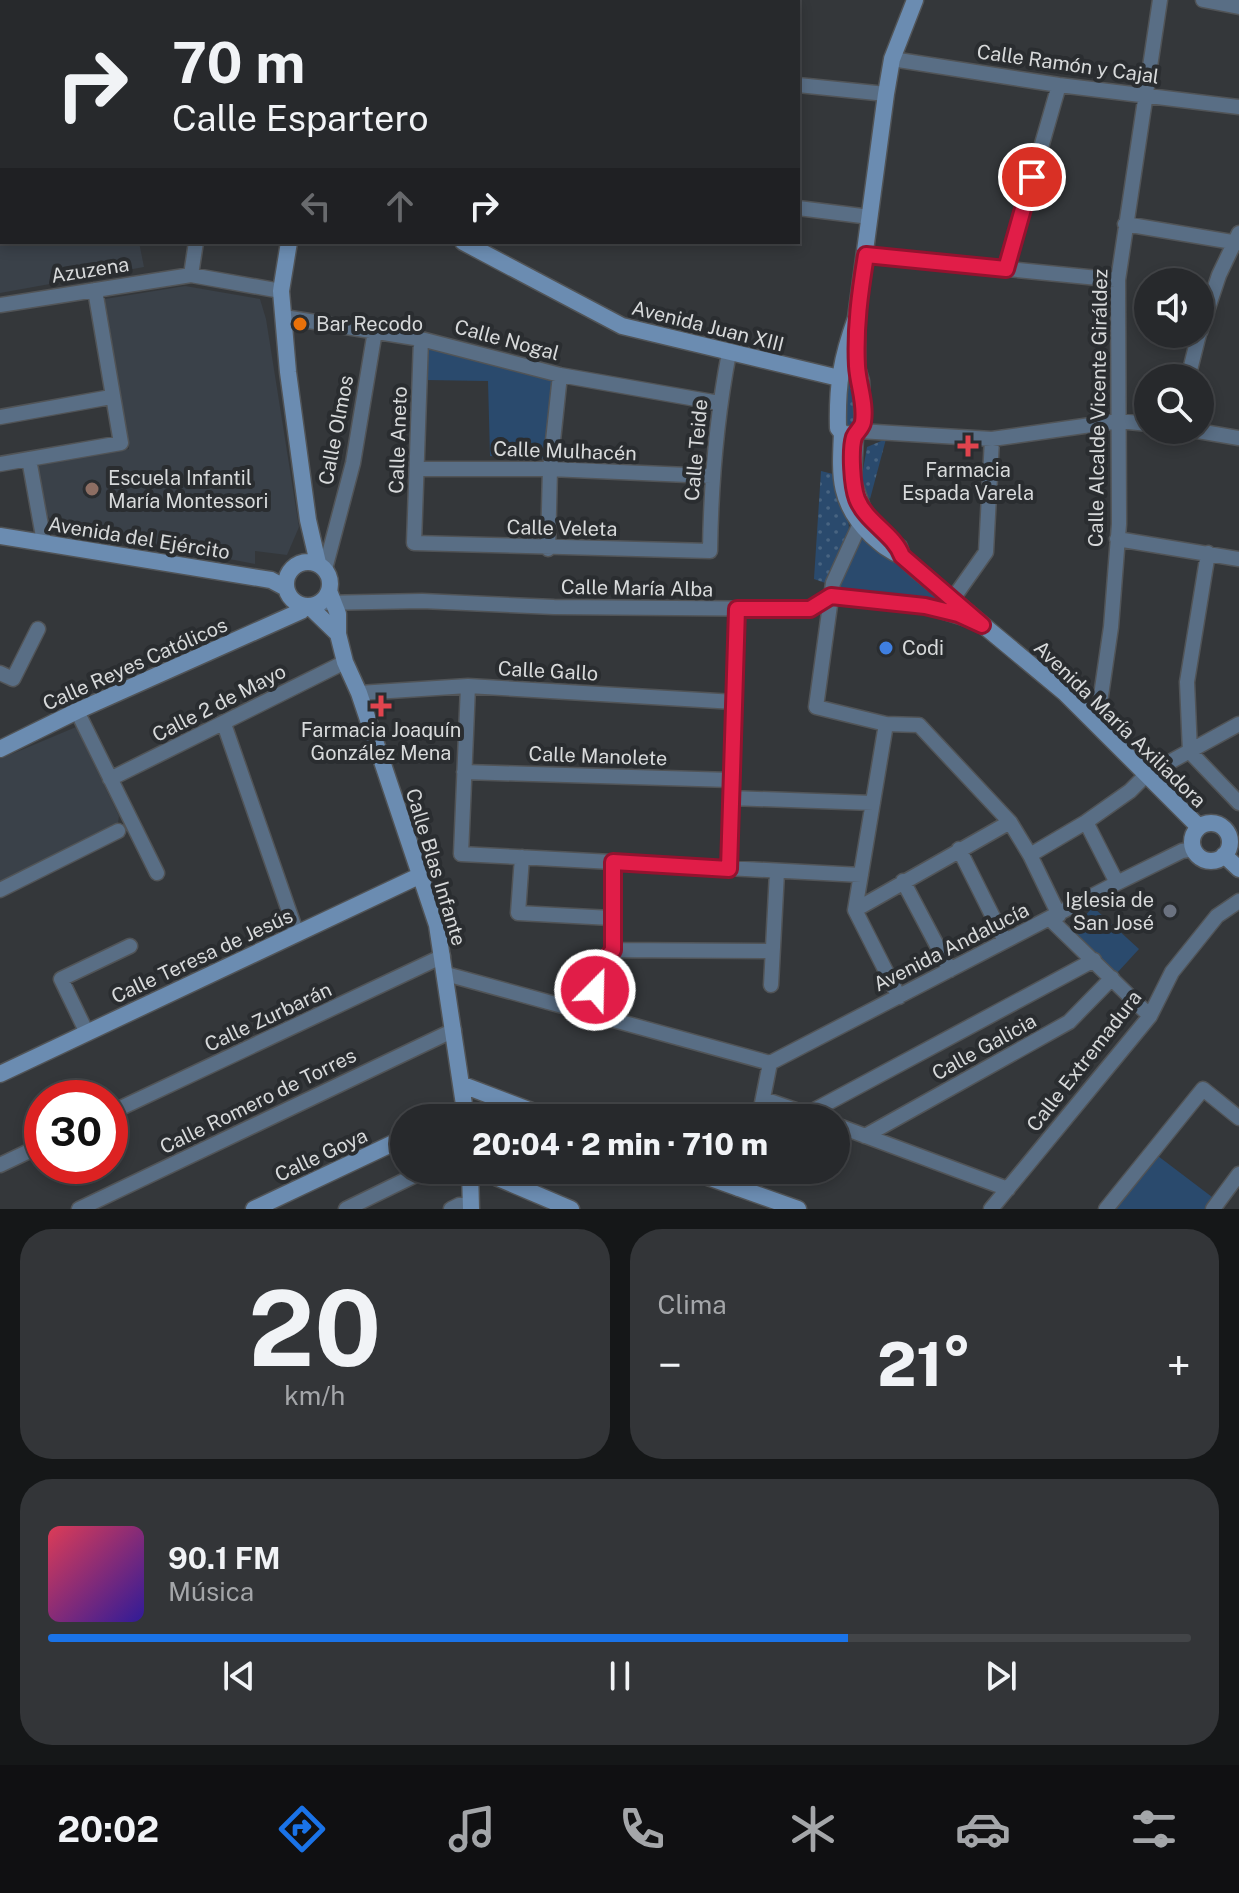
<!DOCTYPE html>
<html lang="es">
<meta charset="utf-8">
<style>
:root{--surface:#27292c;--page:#333538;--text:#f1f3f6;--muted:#a4a6a9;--line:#434548;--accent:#1a73e8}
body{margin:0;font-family:"Public Sans",sans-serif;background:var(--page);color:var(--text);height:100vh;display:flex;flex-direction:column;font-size:30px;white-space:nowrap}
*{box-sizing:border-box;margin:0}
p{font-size:26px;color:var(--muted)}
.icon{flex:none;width:44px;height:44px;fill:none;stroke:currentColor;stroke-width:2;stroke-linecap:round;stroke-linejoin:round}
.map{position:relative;height:1209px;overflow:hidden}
.sheet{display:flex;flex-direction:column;gap:20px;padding:20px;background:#151718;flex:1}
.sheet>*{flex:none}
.guide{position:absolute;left:0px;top:0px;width:800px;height:244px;box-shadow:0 4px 12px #0003,0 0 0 2px var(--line);background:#27292c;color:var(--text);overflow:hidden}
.buttons{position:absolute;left:1134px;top:268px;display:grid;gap:16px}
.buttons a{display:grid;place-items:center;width:80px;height:80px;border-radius:50%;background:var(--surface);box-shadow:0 4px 12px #0003,0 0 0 2px var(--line);font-size:40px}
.speed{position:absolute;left:24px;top:1080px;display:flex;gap:16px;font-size:40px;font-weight:700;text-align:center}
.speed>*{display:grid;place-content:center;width:104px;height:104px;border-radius:50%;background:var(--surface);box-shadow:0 4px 12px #0003,0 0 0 2px var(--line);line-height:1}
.speed .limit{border:12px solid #d22;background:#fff;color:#111}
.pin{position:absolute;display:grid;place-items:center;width:68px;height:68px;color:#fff;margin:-34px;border:4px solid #fff;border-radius:50%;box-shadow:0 2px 8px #0007}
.me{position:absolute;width:88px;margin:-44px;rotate:23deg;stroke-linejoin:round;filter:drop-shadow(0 0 6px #0008)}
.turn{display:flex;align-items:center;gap:28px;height:168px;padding:0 40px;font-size:36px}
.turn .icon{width:104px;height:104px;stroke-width:2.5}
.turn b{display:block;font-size:56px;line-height:68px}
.lanes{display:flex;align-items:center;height:76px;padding:0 40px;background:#0003;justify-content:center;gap:40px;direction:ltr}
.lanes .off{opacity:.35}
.big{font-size:60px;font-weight:800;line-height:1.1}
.sheet .widget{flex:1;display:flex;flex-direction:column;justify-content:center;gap:12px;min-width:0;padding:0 28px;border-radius:32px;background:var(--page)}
.sheet .dial{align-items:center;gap:0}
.dial b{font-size:104px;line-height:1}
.song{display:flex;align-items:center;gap:24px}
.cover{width:96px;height:96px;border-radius:12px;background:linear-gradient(135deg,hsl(350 70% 55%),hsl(250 70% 35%))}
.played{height:8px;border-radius:4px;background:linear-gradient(90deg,var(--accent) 70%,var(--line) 70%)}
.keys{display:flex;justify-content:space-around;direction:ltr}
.heat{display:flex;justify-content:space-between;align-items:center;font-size:44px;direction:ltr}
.sheet .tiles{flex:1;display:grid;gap:20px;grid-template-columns:1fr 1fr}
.widget:last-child{grid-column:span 2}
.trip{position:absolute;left:390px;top:1104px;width:460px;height:80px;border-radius:40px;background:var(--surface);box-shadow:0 4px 12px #0003,0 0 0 2px var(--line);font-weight:800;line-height:80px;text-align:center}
.dock{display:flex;height:128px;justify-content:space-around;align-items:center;background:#101012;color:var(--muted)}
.dock .icon{width:56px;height:56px}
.dock .active{color:var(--accent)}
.dock b{font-size:36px;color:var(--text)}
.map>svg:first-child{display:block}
.built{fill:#3a4149}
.green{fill:#2a4a6d}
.garden{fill:url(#garden-dots)}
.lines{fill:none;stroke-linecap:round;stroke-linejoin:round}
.street-casing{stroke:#515457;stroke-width:17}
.secondary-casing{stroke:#515457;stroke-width:19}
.street{stroke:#596e85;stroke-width:14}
.secondary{stroke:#6b8cb1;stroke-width:16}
.route-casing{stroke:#92132f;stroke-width:20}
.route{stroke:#e11d48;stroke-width:14}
.food-dot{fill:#e8710a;stroke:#2a2d30;stroke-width:3}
.health-dot{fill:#e0444e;stroke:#2a2d30;stroke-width:3}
.education-dot{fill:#8d6e63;stroke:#2a2d30;stroke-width:3}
.shop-dot{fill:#3f7fe0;stroke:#2a2d30;stroke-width:3}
.worship-dot{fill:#6b7280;stroke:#2a2d30;stroke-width:3}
.labels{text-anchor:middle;stroke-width:8;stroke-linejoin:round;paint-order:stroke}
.street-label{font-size:20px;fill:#d7d9da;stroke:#2a2d30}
.poi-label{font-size:20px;fill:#d7d9da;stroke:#2a2d30;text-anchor:start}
</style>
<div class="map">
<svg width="1239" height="1209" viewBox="0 0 1239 1209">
<defs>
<pattern id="garden-dots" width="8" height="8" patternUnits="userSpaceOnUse" patternTransform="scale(2)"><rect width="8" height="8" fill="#2a4a6d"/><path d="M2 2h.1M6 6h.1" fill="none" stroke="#486481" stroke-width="1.8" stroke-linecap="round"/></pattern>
</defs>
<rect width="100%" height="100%" fill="#34373a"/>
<path class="built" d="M0,83H2V242H139L144,267L0,293Z
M185,286L260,299L266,319L299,527L287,555L255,551V564L68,528L54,523L45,513L37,465L129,449L105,299Z
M76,727L119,816L118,823L0,883V759Z"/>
<path class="green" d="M422,344L558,379L554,459L490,456L488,381L425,380Z
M861,533L969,616L834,594Z
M1093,907L1139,949L1117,973L1071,931Z
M1158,1156L1216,1200L1210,1209H1113Z"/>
<path class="garden" d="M846,375L854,377L855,427H847Z
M886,439L870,499L860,487L867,447Z
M821,471L833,474C854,530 855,530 831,585L814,579Z"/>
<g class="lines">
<g class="street-casing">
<path id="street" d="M99,0V2
M1203,0L1239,7
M4,2L5,0
M243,2L255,0
M386,2V0
M0,49H2
M892,59L1059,85L1239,107
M798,85L886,94
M798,208L870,217
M1125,224L1239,243
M866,255L1118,280
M1006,269L1059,85
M191,275L196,242
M0,305L191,275L281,291
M284,317L421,339L560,375L719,403
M1200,332L1219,275L1239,233
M421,339L414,543L710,551C711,483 716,420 729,353
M1188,378L1199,334
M0,417L111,397
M1192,430L1239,438
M859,431L992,439L1119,421L1148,424
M29,459L44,542
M0,464L121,443L95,290
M418,469H550L711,476
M860,524L833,583L816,707L886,724L919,725L1010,822L1030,855L1059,915
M1117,539L1239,559
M548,549L550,469L560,375
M1208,553L1187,682L1190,752L1239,803
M325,569L353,463L375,331
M952,600L986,552L992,439
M321,603L422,601L554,607L810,609L831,596L925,606L973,621
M0,673L13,679L38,629
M468,686L461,854L861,875
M359,693L468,686L735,702
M77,711L157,873
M1097,723L1111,627L1119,524L1118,280L1160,0
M224,724L297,934
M464,772L731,780
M110,779L345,662
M731,798L873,803
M1086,822L1117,883
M959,849L1005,941
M1030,855L1086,822L1130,791L1146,775L1239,724
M522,857L518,913L611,918
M729,869L737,609
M903,881L950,970
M0,890L118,831
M855,910L886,724
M855,910L1010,822
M855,910L899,997
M1050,919L1150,1016
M613,950L772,951
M446,974L770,1063
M771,985L777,872
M591,1012L599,969L613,950V862
M87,1033L61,979L130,946
M770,1063L1117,883L1182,851L1194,849
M764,1099L813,1116
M110,1113L443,956
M807,1114L1094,960
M759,1118L770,1063
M836,1125L1008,1189
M865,1136L1069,1022L1112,978
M0,1165L42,1145
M738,1189L744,1170
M79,1209L454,1030
M346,1209L426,1170
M451,1209L459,1205H471
M991,1209L1150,1016L1172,972L1217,916L1239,901
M1106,1209L1203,1089L1239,1118
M1213,1209L1239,1174"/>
</g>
<g class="secondary-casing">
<path id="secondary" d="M0,11H2
M0,64H2
M289,242L281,291L288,372L308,520L318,563
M463,242L622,326L839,378
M845,434L855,435L863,424L861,381L857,368V327
M855,435L853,481L862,507
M0,536L271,580L286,588
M899,547L902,556L918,571L1065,693L1199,827
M902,556C890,552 881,544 871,535C838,503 840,476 842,433L838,428C837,385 841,359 856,318L886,94L892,59L915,0
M286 584a22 22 0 1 1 44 0a22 22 0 1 1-44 0Z
M329,591L338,614V634L345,662L359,693L437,925L466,1118
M309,606L338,634
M0,749L77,711L301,611L306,606
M1192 842a19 19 0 1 1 38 0a19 19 0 1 1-38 0Z
M1224,855L1239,869
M0,1074L421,875
M463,1085L550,1118
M446,1118L466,1109
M470,1170L471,1209
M479,1170L571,1209
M688,1170L798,1209
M254,1209L404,1138"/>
</g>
<use href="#street" class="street"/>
<use href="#secondary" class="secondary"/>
</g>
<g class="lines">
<g class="route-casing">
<path id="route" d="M595,990L599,969L613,950V862L729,869L737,609H810L831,596L925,606L958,614L982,625L902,556C894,534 866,522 857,499C852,486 850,450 854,437C856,432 862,428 863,422C866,403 858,384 857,366C855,328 860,292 866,255L1006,269L1032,177"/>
</g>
<use href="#route" class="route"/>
</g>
<circle class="food-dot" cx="300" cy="324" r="8"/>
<g class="health-dot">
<path d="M964 434h8v8h8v8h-8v8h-8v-8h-8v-8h8z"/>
<path d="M377 694h8v8h8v8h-8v8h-8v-8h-8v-8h8z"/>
</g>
<circle class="education-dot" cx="92" cy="489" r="8"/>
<circle class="shop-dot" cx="886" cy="648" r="8"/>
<circle class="worship-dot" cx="1170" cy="911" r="8"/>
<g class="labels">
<g class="street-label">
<text transform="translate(1068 64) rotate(8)" y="7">Calle Ramón y Cajal</text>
<text transform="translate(90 270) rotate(-9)" y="7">Azuzena</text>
<text transform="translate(708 326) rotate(14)" y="7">Avenida Juan XIII</text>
<text transform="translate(507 340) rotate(15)" y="7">Calle Nogal</text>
<text transform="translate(1098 408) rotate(-89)" y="7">Calle Alcalde Vicente Giráldez</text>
<text transform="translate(336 430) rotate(-79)" y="7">Calle Olmos</text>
<text transform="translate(398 440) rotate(-88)" y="7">Calle Aneto</text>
<text transform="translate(696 450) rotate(-85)" y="7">Calle Teide</text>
<text transform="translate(565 451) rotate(2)" y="7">Calle Mulhacén</text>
<text transform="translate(562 528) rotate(1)" y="7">Calle Veleta</text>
<text transform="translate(139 538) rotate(9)" y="7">Avenida del Ejército</text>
<text transform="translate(637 588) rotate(1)" y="7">Calle María Alba</text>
<text transform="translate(135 664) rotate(-24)" y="7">Calle Reyes Católicos</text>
<text transform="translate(548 671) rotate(3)" y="7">Calle Gallo</text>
<text transform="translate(219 703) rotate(-27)" y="7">Calle 2 de Mayo</text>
<text transform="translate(1120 724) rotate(44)" y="7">Avenida María Axiliadora</text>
<text transform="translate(598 756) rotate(2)" y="7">Calle Manolete</text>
<text transform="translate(436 867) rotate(73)" y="7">Calle Blas Infante</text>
<text transform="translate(951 947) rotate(-27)" y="7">Avenida Andalucía</text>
<text transform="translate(202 956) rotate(-25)" y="7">Calle Teresa de Jesús</text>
<text transform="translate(268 1017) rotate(-25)" y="7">Calle Zurbarán</text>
<text transform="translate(984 1047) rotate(-29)" y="7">Calle Galicia</text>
<text transform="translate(1084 1061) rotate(-52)" y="7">Calle Extremadura</text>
<text transform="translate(258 1101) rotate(-26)" y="7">Calle Romero de Torres</text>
<text transform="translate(321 1155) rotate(-25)" y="7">Calle Goya</text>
</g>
<g class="poi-label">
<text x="316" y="331">Bar Recodo</text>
<text x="968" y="477" text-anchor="middle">Farmacia<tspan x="968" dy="23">Espada Varela</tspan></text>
<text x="108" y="485">Escuela Infantil<tspan x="108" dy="23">María Montessori</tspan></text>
<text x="902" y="655">Codi</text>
<text x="381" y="737" text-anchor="middle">Farmacia Joaquín<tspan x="381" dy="23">González Mena</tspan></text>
<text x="1154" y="907" text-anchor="end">Iglesia de<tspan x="1154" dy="23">San José</tspan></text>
</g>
</g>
</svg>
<div class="buttons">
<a><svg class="icon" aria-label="sound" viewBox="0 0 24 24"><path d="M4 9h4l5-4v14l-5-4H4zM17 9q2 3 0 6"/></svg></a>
<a><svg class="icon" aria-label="search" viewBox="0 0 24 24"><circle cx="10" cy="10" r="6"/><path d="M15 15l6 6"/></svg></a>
</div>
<div class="speed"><div class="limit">30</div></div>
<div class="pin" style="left:1032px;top:177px;background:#d93025"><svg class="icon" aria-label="arrive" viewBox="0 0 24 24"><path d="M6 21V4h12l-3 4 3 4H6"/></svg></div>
<svg class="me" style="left:595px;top:990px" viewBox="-20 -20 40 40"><circle r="17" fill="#e11d48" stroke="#fff" stroke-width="3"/><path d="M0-11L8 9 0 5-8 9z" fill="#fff"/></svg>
<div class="trip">20:04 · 2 min · 710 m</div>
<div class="guide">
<div class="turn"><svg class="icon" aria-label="right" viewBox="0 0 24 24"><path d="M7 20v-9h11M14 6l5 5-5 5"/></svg><div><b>70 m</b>Calle Espartero</div></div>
<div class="lanes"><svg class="icon off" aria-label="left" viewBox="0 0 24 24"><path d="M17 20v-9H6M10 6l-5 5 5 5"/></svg><svg class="icon off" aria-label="ahead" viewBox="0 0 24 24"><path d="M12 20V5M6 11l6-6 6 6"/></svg><svg class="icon" aria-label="right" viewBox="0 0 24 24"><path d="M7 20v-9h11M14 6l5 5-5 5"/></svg></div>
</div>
</div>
<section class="sheet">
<div class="tiles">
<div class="widget dial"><b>20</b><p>km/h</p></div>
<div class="widget"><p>Clima</p>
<div class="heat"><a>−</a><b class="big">21°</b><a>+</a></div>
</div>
<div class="widget">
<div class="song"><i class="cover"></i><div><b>90.1 FM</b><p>Música</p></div></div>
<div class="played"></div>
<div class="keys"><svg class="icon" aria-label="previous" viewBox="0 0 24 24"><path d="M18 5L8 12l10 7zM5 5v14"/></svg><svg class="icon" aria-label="pause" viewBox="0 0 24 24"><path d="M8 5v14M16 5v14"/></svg><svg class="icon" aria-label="next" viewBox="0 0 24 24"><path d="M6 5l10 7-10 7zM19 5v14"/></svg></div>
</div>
</div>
</section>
<nav class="dock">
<b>20:02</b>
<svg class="icon active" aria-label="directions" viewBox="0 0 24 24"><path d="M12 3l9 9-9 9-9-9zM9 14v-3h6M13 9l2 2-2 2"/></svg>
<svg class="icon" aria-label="music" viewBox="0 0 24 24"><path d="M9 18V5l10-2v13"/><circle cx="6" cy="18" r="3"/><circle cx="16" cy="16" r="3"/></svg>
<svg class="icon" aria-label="phone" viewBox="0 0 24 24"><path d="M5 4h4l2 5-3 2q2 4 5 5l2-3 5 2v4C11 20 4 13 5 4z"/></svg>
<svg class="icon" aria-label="climate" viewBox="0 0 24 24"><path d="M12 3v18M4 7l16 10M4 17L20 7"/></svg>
<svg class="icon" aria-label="car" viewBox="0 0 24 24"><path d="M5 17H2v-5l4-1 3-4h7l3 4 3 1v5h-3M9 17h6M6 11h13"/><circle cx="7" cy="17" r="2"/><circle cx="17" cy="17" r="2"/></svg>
<svg class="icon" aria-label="filters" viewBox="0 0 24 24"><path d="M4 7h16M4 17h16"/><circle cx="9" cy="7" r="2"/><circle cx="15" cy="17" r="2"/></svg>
</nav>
